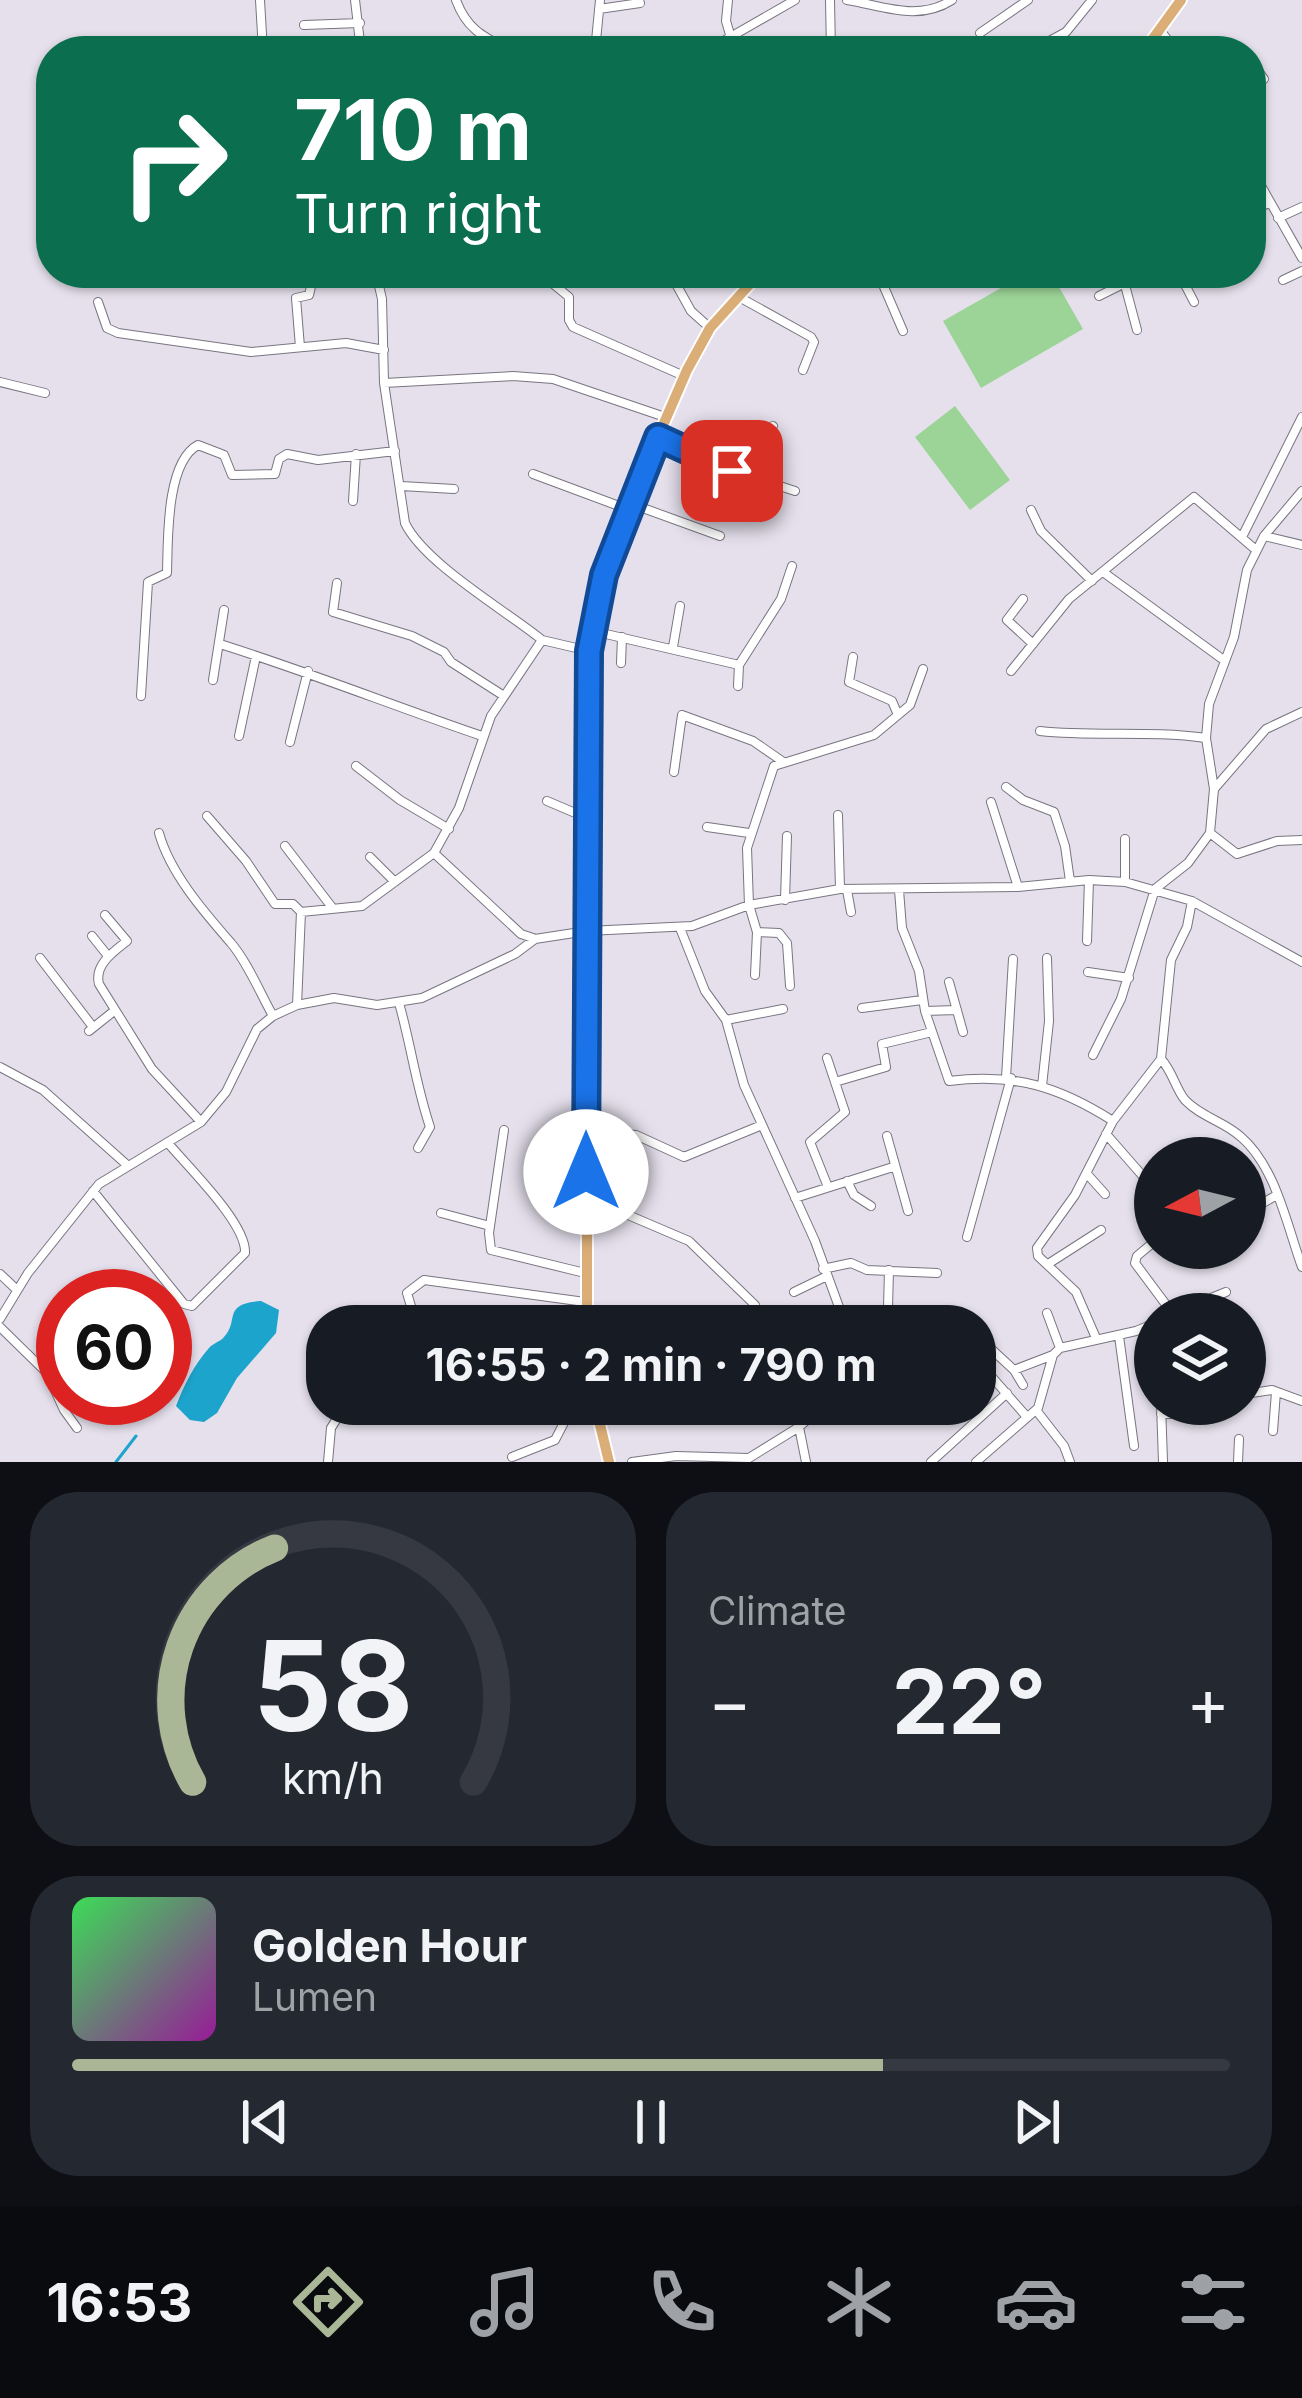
<!DOCTYPE html>
<meta charset="utf-8">
<style>
:root{--surface:#171b24;--page:#242831;--text:#f1f3f6;--muted:#9ea1a6;--line:#363941;--accent:#a9b796}
body{margin:0;font-family:Inter,sans-serif;background:var(--page);color:var(--text);height:100vh;display:flex;flex-direction:column;font-size:45px;white-space:nowrap}
*{box-sizing:border-box;margin:0}
p{font-size:39px;color:var(--muted)}
.icon{flex:none;width:66px;height:66px;fill:none;stroke:currentColor;stroke-width:2;stroke-linecap:round;stroke-linejoin:round}
.map{position:relative;height:1462px;overflow:hidden}
.side{display:flex;flex-direction:column;gap:30px;padding:30px;background:#0d0f14;flex:1}
.side>*{flex:none}
.hud{position:absolute;left:36px;top:36px;width:1230px;height:252px;border-radius:48px;box-shadow:0 3px 9px #0004;background:#0b6e4f;color:#fff;overflow:hidden}
.needle{width:78px;rotate:263deg}
.buttons{position:absolute;left:1134px;top:1137px;display:grid;gap:24px}
.buttons a{display:grid;place-items:center;width:132px;height:132px;border-radius:50%;background:var(--surface);box-shadow:0 3px 9px #0004;font-size:60px}
.speed{position:absolute;left:36px;top:1269px;display:flex;gap:24px;font-size:60px;font-weight:700;text-align:center}
.speed>*{display:grid;place-content:center;width:156px;height:156px;border-radius:50%;background:var(--surface);box-shadow:0 3px 9px #0004;line-height:1}
.speed .limit{border:18px solid #d22;background:#fff;color:#111}
.pin{position:absolute;display:grid;place-items:center;width:102px;height:102px;color:#fff;margin:-51px;border-radius:24px;box-shadow:0 6px 18px #0006}
.me{position:absolute;width:132px;margin:-66px;rotate:0deg;stroke-linejoin:round;filter:drop-shadow(0 0 9px #0008)}
.turn{display:flex;align-items:center;gap:42px;height:252px;padding:0 60px;font-size:54px}
.turn .icon{width:156px;height:156px;stroke-width:2.5}
.turn b{display:block;font-size:84px;line-height:102px}
.big{font-size:90px;font-weight:700;line-height:1.1}
.side .tile{flex:1;display:flex;flex-direction:column;justify-content:center;gap:18px;min-width:0;padding:0 42px;border-radius:48px;background:var(--page)}
.side .dial{align-items:center;gap:0}
.dial svg{height:312px;overflow:visible;fill:none;stroke:var(--line);stroke-width:7;stroke-linecap:round;text-anchor:middle}
.dial text{fill:var(--text);stroke:none}
.song{display:flex;align-items:center;gap:36px}
.cover{width:144px;height:144px;border-radius:18px;background:linear-gradient(135deg,hsl(130 70% 55%),hsl(300 70% 35%))}
.played{height:12px;border-radius:6px;background:linear-gradient(90deg,var(--accent) 70%,var(--line) 70%)}
.keys{display:flex;justify-content:space-around;direction:ltr}
.heat{display:flex;justify-content:space-between;align-items:center;font-size:66px;direction:ltr}
.side .tiles{flex:1;display:grid;gap:30px;grid-template-columns:1fr 1fr}
.tile:last-child{grid-column:span 2}
.trip{position:absolute;left:306px;top:1305px;width:690px;height:120px;border-radius:48px;background:var(--surface);box-shadow:0 3px 9px #0004;font-weight:700;line-height:120px;text-align:center}
.menu{display:flex;height:192px;justify-content:space-around;align-items:center;background:#090b0e;color:var(--muted)}
.menu .icon{width:84px;height:84px}
.menu .active{color:var(--accent)}
.menu b{font-size:54px;color:var(--text)}
.map>svg:first-child{display:block}
.green{fill:#9cd497}
.water{fill:#1da4cc}
.lines{fill:none;stroke-linecap:round;stroke-linejoin:round}
.stream{stroke:#1da4cc;stroke-width:3}
.minor-casing{stroke:#797580;stroke-width:10}
.major-casing{stroke:#fff;stroke-width:14}
.minor{stroke:#fff;stroke-width:8}
.major{stroke:#dbae78;stroke-width:10}
.route-casing{stroke:#114b97;stroke-width:30}
.route{stroke:#1a73e8;stroke-width:21}
</style>
<div class="map">
<svg width="1302" height="1462" viewBox="0 0 1302 1462">
<rect width="100%" height="100%" fill="#e5e0ec"/>
<path class="green" d="M1027,273H1051L1083,329L981,388L943,321Z
M955,406L1010,480L970,510L915,437Z"/>
<path class="water" d="M261,1301L279,1310L276,1333L237,1378L217,1413L204,1422L190,1420L176,1406C184,1385 194,1365 209,1348C213,1343 220,1342 224,1337C240,1320 221,1304 261,1301Z"/>
<g class="lines">
<path class="stream" d="M116,1462L136,1436"/>
<g class="minor-casing">
<path id="minor" d="M260,0L263,51
M355,0L361,51
M456,0C467,30 484,37 511,51
M728,0L726,21L731,38
M830,0L831,51
M847,0C884,6 918,22 952,0
M599,9L640,3
M304,25L360,23
M1160,30L1176,51
M980,33L1028,0
M595,51L600,0
M706,51L795,0
M1031,51L1066,32L1092,0
M1067,51L1102,42L1118,51
M1251,61L1264,79
M1251,168L1302,258
M1251,214L1269,202
M1278,218L1302,207
M376,273L382,299L384,383L405,523C424,563 505,610 542,640
M603,273L614,282
M670,273L691,311L710,328
M878,273L903,331
M1179,273L1194,302
M1283,280L1302,271
M552,283L569,297V320L573,327L684,376
M1125,285L1137,330
M1099,296L1145,273
M739,297L811,337L814,342L803,370
M98,302L107,328L118,333L251,352L346,343L384,350
M300,347L296,298L309,295L313,278L319,273
M0,382L45,393
M384,383L513,376L553,379L665,417
M658,437L709,463L795,491
M732,471L736,456L758,458L773,426
M533,474L627,509
M401,486L454,489
M353,501L356,454
M629,503L720,536
M1031,510L1041,531L1092,581
M1264,536L1302,545
M1242,537L1302,417
M1103,572L1225,661
M337,583L333,612L412,636L444,652L451,662L504,696
M1023,599L1007,620L1033,644
M593,631L739,665
M220,644C309,672 394,706 482,736
M673,647L680,606
M853,657L849,682L892,701L898,715
M621,663L622,637
M1011,671L1069,599L1194,497L1256,550
M213,680L224,610
M738,686L739,665L781,599L792,566
M141,696L148,582L167,573C168,539 166,462 198,445L224,455L232,475L275,474L279,459L287,454L318,460L395,451
M1040,731C1095,737 1150,730 1206,738
M239,736L256,656
M290,742L308,671
M356,766L400,800L449,829
M674,772L682,715L753,741L782,761
M1006,787L1023,800L1054,812L1065,846L1070,881
M1215,788L1266,729L1302,712
M547,801L587,818
M991,802L1018,887
M838,815L840,889
M207,816L246,861L275,904H293L301,912L297,1005
M707,827L749,833
M159,833C170,873 204,912 231,943C248,963 260,993 273,1016
M1210,833L1237,854L1277,841L1302,840
M285,846L331,906
M434,853L521,934L533,938
M370,857L395,882
M1125,882V839
M847,890L851,912
M899,890L902,928L919,971L925,1011L949,1081C1014,1073 1058,1086 1113,1121
M785,900L787,836
M301,912L362,906L434,853L459,808L491,716L542,640L589,651
M105,915L127,941C113,952 94,965 99,984L152,1069L201,1122
M680,928L705,991L726,1020L744,1085L815,1241L839,1307L838,1315L809,1326
M757,932L779,933L787,943L790,986
M92,936L108,956
M1087,941L1089,880
M40,958L93,1027
M1088,972L1129,978
M755,975L757,932L749,905L747,848L774,766L874,735L910,705L923,669
M949,982L963,1032
M399,1003C411,1045 416,1086 430,1127L418,1148
M862,1008L922,1000
M925,1011L957,1010
M726,1020L783,1009
M89,1031L114,1011
M1093,1055L1121,999L1155,889L1188,863L1210,833L1214,789L1206,738L1209,704L1234,637L1247,570L1264,536L1302,491
M827,1058L845,1112L810,1142L828,1187
M1161,1059C1173,1072 1175,1088 1185,1100C1201,1117 1225,1122 1241,1137C1276,1167 1287,1226 1302,1267
M0,1067L43,1090L126,1164
M1006,1078L1013,959
M835,1082L886,1067L882,1044L932,1032
M1042,1086L1049,1021L1047,958
M504,1130L489,1233L491,1250L585,1273
M587,1132L636,1135L684,1157L762,1125
M1106,1134L1155,1190
M887,1136L908,1211
M1087,1174L1105,1194
M847,1181L854,1195L871,1206
M93,1191L184,1304L192,1306L245,1253C247,1224 188,1167 168,1143
M795,1198L893,1167
M585,1211L621,1212L689,1241L755,1305
M441,1213L490,1226
M1245,1213L1277,1195
M967,1237L1011,1078
M1155,1241L1137,1256L1135,1263L1173,1314
M1048,1264L1101,1230
M823,1269L851,1263L867,1270L937,1273
M0,1274L17,1290
M794,1292L825,1277
M888,1308L889,1270
M949,1313L965,1326
M1047,1313L1060,1348
M1172,1314L1226,1292
M0,1319L28,1273L99,1184L201,1122L226,1092L257,1029L273,1016L297,1005L334,998L377,1005L422,998L515,954L535,939L587,931L692,926L749,905L840,889L1018,887L1089,880L1125,882L1192,901L1302,962
M417,1326L407,1293L424,1280L585,1302
M0,1327L47,1373L64,1410L77,1428
M975,1334L1014,1370L1023,1385
M1119,1336L1134,1446
M1096,1338L1076,1292L1038,1256L1037,1248L1075,1195L1113,1121L1161,1059L1171,960L1187,927L1192,901
M1014,1370L1053,1355
M975,1375L984,1368L1027,1417
M1245,1394L1272,1390L1302,1401
M1161,1404L1163,1462
M510,1410L511,1404
M1036,1410L1064,1446L1070,1462
M1161,1414H1211
M799,1427L806,1462
M1273,1431L1276,1392
M512,1457L555,1440L570,1411L580,1404
M328,1462L331,1428L346,1404
M632,1462L676,1456L749,1458L799,1427L825,1404
M931,1462L1007,1393
M976,1462L1038,1408L1053,1355L1060,1348L1136,1331L1155,1323
M1238,1462L1239,1439"/>
</g>
<g class="major-casing">
<path id="major" d="M1144,51L1181,0
M587,1326V697L594,614L628,506L687,370L710,328L760,273
M595,1404L609,1462"/>
</g>
<use href="#minor" class="minor"/>
<use href="#major" class="major"/>
</g>
<g class="lines">
<g class="route-casing">
<path id="route" d="M586,1172L589,651L604,575L658,437L732,471"/>
</g>
<use href="#route" class="route"/>
</g>
</svg>
<div class="buttons">
<a><svg class="needle" viewBox="-14 -14 28 28"><path d="M0-13l5 13h-10z" fill="#e53935"/><path d="M0 13l5-13h-10z" fill="#9ea1a6"/></svg></a>
<a><svg class="icon" aria-label="layers" viewBox="0 0 24 24"><path d="M12 4l9 5-9 5-9-5zM3 14l9 5 9-5"/></svg></a>
</div>
<div class="speed"><div class="limit">60</div></div>
<div class="pin" style="left:732px;top:471px;background:#d93025"><svg class="icon" aria-label="arrive" viewBox="0 0 24 24"><path d="M6 21V4h12l-3 4 3 4H6"/></svg></div>
<svg class="me" style="left:586px;top:1172px" viewBox="-20 -20 40 40"><circle r="19" fill="#fff"/><path d="M0-13L10 11 0 6-10 11z" fill="#1a73e8"/></svg>
<div class="trip">16:55 · 2 min · 790 m</div>
<div class="hud">
<div class="turn"><svg class="icon" aria-label="right" viewBox="0 0 24 24"><path d="M7 20v-9h11M14 6l5 5-5 5"/></svg><div><b>710 m</b>Turn right</div></div>
</div>
</div>
<section class="side">
<div class="tiles">
<div class="tile dial"><svg viewBox="0 0 100 80">
<path d="M14 69A42 42 0 1 1 86 69"/>
<path d="M14 69A42 42 0 0 1 35 9" stroke="#a9b796"/>
<text x="50" y="56" font-size="32" font-weight="700">58</text>
<text x="50" y="72" font-size="11">km/h</text>
</svg></div>
<div class="tile"><p>Climate</p>
<div class="heat"><a>−</a><b class="big">22°</b><a>+</a></div>
</div>
<div class="tile">
<div class="song"><i class="cover"></i><div><b>Golden Hour</b><p>Lumen</p></div></div>
<div class="played"></div>
<div class="keys"><svg class="icon" aria-label="previous" viewBox="0 0 24 24"><path d="M18 5L8 12l10 7zM5 5v14"/></svg><svg class="icon" aria-label="pause" viewBox="0 0 24 24"><path d="M8 5v14M16 5v14"/></svg><svg class="icon" aria-label="next" viewBox="0 0 24 24"><path d="M6 5l10 7-10 7zM19 5v14"/></svg></div>
</div>
</div>
</section>
<nav class="menu">
<b>16:53</b>
<svg class="icon active" aria-label="directions" viewBox="0 0 24 24"><path d="M12 3l9 9-9 9-9-9zM9 14v-3h6M13 9l2 2-2 2"/></svg>
<svg class="icon" aria-label="music" viewBox="0 0 24 24"><path d="M9 18V5l10-2v13"/><circle cx="6" cy="18" r="3"/><circle cx="16" cy="16" r="3"/></svg>
<svg class="icon" aria-label="phone" viewBox="0 0 24 24"><path d="M5 4h4l2 5-3 2q2 4 5 5l2-3 5 2v4C11 20 4 13 5 4z"/></svg>
<svg class="icon" aria-label="climate" viewBox="0 0 24 24"><path d="M12 3v18M4 7l16 10M4 17L20 7"/></svg>
<svg class="icon" aria-label="car" viewBox="0 0 24 24"><path d="M5 17H2v-5l4-1 3-4h7l3 4 3 1v5h-3M9 17h6M6 11h13"/><circle cx="7" cy="17" r="2"/><circle cx="17" cy="17" r="2"/></svg>
<svg class="icon" aria-label="filters" viewBox="0 0 24 24"><path d="M4 7h16M4 17h16"/><circle cx="9" cy="7" r="2"/><circle cx="15" cy="17" r="2"/></svg>
</nav>
